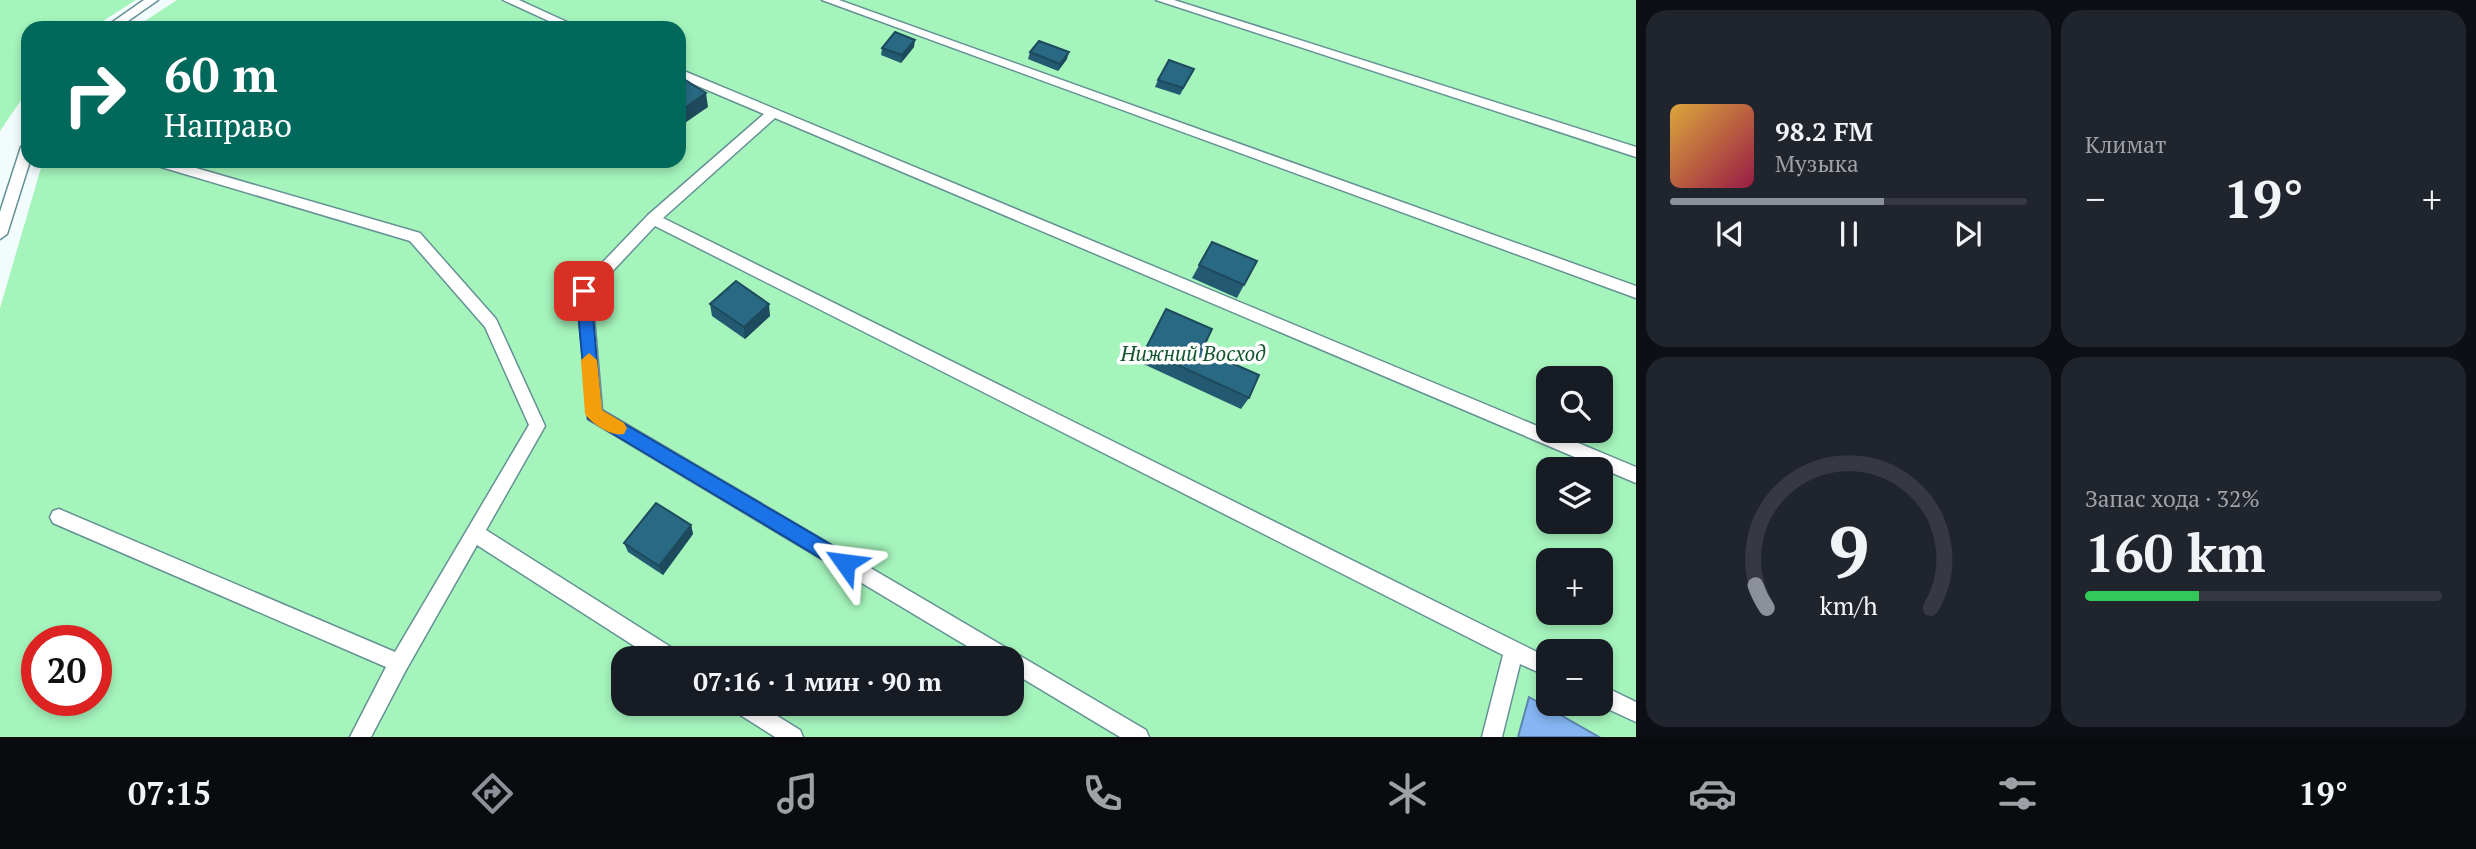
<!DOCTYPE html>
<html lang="ru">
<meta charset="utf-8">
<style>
:root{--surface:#171b24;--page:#20242c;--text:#f1f3f6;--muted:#9ea1a6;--line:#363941;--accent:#8c9099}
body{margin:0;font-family:"PT Serif",serif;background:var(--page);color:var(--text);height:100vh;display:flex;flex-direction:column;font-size:26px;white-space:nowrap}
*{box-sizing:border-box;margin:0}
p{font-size:23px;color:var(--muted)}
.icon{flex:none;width:38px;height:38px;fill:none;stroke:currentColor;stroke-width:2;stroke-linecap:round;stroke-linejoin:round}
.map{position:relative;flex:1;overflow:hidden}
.drawer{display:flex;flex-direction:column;gap:10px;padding:10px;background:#0d0f14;width:840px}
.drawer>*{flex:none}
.top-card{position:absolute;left:21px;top:21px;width:665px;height:147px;border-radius:21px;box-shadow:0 4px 10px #0003;background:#00695c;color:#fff;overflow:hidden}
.controls{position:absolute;left:1536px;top:366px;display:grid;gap:14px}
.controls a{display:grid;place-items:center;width:77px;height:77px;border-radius:14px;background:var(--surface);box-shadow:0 4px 10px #0003;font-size:35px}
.speed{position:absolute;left:21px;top:625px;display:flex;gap:14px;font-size:35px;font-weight:700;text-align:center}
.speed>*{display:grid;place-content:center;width:91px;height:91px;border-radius:50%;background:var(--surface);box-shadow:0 4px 10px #0003;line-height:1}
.speed .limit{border:10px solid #d22;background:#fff;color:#111}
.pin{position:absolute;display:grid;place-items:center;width:60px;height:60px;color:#fff;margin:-30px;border-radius:14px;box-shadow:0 4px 10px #0006}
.me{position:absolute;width:77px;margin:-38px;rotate:301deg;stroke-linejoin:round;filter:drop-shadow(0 0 5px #0008)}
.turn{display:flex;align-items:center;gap:24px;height:147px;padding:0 28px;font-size:32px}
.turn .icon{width:91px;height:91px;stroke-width:2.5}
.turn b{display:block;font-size:49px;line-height:60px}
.big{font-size:52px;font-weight:800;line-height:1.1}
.drawer .card{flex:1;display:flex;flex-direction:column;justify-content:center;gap:10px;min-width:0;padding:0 24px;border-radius:21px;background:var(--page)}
.drawer .dial{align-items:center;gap:0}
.dial svg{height:182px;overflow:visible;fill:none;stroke:var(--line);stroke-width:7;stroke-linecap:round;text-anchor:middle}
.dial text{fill:var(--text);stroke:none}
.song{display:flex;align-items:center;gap:21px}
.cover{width:84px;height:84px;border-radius:10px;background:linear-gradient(135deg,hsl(40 70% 55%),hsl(340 70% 35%))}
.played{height:7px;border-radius:4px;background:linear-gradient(90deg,var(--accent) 60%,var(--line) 60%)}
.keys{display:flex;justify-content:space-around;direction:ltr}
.heat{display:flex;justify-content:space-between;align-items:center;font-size:38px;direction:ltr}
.charge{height:10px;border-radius:5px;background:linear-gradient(90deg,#34c759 32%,var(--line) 0)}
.drawer .tiles{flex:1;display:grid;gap:10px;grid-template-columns:repeat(2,1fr)}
.trip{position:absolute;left:611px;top:646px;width:413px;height:70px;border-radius:21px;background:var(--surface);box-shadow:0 4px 10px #0003;font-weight:800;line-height:70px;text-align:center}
.tab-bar{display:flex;height:112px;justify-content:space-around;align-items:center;background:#090b0e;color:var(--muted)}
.tab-bar .icon{width:49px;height:49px}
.tab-bar .current{color:var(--accent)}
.tab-bar b{font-size:32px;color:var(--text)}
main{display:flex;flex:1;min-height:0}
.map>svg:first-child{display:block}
.green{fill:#a5f4bc;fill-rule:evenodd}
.water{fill:#85b6f3;stroke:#5e85b1;stroke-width:2}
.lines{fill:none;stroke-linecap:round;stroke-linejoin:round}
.lane-casing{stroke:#649195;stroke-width:3}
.lane{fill:#fff;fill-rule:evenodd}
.wall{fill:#235a71}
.shaded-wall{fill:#1d4a5c}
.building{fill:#296983;stroke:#1d4a5c;stroke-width:2}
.route{fill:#1a73e8;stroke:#114b97;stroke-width:2}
.slow{fill:#f59e0b}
.labels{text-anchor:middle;stroke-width:7;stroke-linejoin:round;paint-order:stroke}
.park-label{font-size:21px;font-style:italic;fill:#12572e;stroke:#fff}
</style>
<main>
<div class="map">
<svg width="1636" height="737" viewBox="0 0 1636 737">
<rect width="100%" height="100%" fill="#f3fcfd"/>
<path class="green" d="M0,0H136L92,28H28V90L0,131Z
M177,0H1636V737H0V308L43,161H679V28H134ZM1549,378H1601V430H1549ZM1549,469H1601V522H1549ZM1549,560H1601V612H1549ZM37,640H96V700H37ZM1549,651H1601V704H1549ZM623,658H1012V704H623Z"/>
<path class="water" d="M1529,697L1599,737H1518Z"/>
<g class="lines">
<g class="lane-casing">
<path id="lane" d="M144,0H158L118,28H104Z
M503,0H519L580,28H564Z
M822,0H839L1636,286V298Z
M1156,0H1174L1636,147V157Z
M679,69L1636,467V483L775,118L663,218L1549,658V677L1520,664L1502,737H1482L1503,655L655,226L592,293L602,410L1146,730L1149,737H1120L1012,672V658H987L588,419L577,291L579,287L648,215L764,114L679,78Z
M28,142V161H30L7,234L0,239V212L21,147Z
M149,161H172L420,233L496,319L545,426L486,530L677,651L680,658H653L477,545L406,670L371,737H350L386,667L53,523L50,517L53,511L59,509L395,652L529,425L485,327L410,241L151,164Z
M1601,685L1636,702V722L1597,704H1601Z
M731,704H758L800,730L803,737H775L734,711Z"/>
</g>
<use href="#lane" class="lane"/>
</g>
<path class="wall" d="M914,47L901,63L881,55L882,48Z
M1030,52L1067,59L1058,71L1028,59Z
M1194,69L1180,95L1155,87L1158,80Z
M1212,242L1244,285L1237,298L1192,278Z
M710,304L770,316L745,339L712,316Z
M1166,309L1202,350L1249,398L1241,409L1139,362Z
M691,525L693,534L663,575L628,552L624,543Z"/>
<path class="shaded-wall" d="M915,40L914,47L901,63L902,55Z
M1069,52L1067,59L1058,71L1060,64Z
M706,93L708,107L679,127V112Z
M769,304L770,316L745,339L744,327Z
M691,525L693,534L663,575L659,566Z"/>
<path class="building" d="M895,32L915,40L902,55L882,48Z
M1039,41L1069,52L1060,64L1030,52Z
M1169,60L1194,69L1183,88L1158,80Z
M679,76L706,93L679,112Z
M1212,242L1257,261L1244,285L1199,265Z
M736,281L769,304L744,327L710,304Z
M1166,309L1212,329L1202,350L1259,375L1249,398L1145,350Z
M656,503L691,525L659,566L624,543Z"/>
<path class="route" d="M584,285L591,291L601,410L852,557L854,563L852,569L845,572L839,569L588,419L576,291Z"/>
<path class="slow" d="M589,353L597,360L602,410L624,423L627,428L624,434C612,437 592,424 585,414L581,360Z"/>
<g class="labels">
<g class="park-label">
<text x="1193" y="361">Нижний Восход</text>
</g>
</g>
</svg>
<div class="controls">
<a><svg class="icon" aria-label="search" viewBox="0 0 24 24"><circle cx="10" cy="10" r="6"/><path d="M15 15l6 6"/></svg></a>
<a><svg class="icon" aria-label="layers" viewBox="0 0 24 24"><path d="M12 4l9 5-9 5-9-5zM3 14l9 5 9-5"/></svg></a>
<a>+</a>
<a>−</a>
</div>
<div class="speed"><div class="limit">20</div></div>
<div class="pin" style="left:584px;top:291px;background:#d93025"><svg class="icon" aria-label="arrive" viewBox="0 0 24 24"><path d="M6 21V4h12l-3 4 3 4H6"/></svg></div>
<svg class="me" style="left:845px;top:563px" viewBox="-20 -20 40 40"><path d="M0-17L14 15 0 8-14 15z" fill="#1a73e8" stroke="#fff" stroke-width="4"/></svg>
<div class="trip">07:16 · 1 мин · 90 m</div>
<div class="top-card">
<div class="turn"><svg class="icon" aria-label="right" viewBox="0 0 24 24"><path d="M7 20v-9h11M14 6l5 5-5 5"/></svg><div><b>60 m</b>Направо</div></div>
</div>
</div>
<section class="drawer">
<div class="tiles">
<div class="card">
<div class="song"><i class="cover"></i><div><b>98.2 FM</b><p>Музыка</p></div></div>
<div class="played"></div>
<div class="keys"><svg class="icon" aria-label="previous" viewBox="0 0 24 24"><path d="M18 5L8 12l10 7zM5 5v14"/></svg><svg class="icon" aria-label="pause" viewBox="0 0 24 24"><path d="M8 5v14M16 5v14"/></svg><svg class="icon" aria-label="next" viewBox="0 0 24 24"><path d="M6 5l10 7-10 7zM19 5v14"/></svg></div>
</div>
<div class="card"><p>Климат</p>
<div class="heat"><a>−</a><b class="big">19°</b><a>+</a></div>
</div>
<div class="card dial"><svg viewBox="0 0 100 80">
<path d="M14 69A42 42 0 1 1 86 69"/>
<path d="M14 69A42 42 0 0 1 9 59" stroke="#8c9099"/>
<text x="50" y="56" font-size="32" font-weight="700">9</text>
<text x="50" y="72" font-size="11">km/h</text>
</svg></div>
<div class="card"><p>Запас хода · 32%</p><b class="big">160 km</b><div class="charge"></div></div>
</div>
</section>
</main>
<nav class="tab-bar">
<b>07:15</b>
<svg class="icon current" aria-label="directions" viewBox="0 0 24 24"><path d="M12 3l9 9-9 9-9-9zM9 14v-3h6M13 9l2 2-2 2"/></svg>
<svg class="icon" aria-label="music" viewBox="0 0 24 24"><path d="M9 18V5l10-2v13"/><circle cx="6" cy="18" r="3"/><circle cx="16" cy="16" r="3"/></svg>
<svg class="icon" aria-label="phone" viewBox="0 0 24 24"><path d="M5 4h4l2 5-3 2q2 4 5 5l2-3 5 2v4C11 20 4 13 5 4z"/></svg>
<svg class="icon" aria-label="climate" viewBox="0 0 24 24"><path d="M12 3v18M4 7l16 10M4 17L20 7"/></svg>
<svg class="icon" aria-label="car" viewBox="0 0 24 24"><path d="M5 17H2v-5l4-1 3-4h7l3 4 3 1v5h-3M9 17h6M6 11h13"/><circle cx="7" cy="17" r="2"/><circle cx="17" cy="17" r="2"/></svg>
<svg class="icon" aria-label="filters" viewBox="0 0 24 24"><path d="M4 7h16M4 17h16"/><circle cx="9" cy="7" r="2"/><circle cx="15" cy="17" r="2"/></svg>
<b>19°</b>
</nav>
